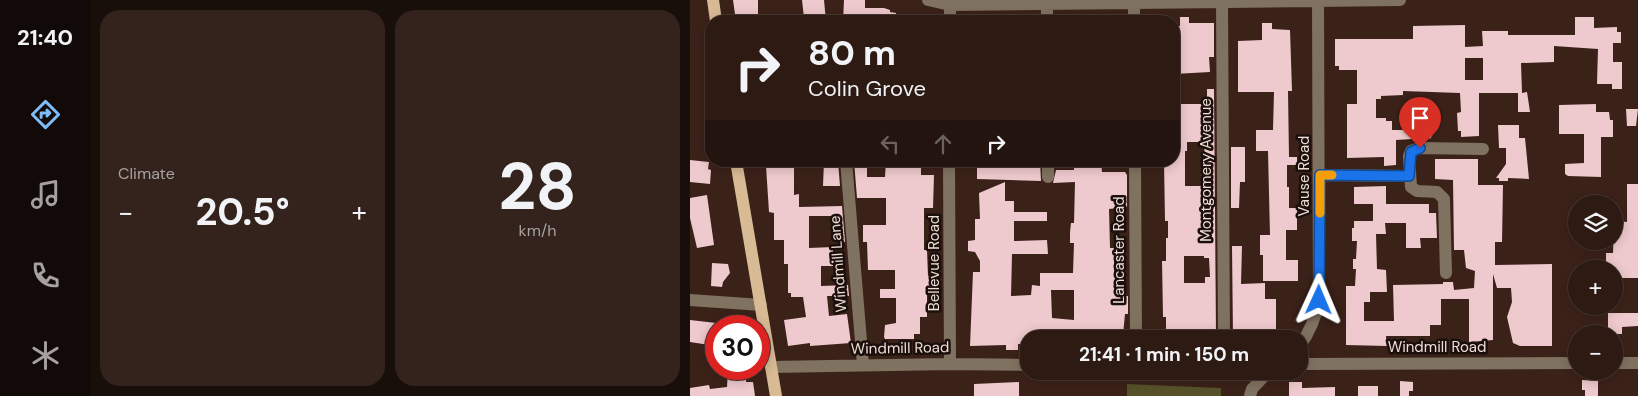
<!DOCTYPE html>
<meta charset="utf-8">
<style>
:root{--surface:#2c1a13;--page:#34231c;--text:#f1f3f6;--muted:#a6a1a0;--line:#483833;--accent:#7fbdfa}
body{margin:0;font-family:"DM Sans",sans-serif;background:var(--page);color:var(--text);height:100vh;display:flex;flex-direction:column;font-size:19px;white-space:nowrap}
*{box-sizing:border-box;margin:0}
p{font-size:16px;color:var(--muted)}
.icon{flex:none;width:28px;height:28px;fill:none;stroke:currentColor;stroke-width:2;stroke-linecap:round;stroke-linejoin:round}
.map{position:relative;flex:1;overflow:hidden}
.side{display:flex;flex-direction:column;gap:10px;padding:10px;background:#180e0a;width:600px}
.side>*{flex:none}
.hud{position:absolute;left:15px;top:15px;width:475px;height:152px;border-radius:20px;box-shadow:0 2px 12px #0003,0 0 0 1px var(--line);background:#2c1a13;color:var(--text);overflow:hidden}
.buttons{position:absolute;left:878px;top:195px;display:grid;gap:10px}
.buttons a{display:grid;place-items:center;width:55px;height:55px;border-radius:50%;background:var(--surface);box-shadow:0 2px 12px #0003,0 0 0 1px var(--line);font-size:25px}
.speed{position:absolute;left:15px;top:315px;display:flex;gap:10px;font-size:25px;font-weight:700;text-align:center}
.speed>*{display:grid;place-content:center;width:65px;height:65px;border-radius:50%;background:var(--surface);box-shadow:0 2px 12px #0003,0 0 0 1px var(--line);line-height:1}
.speed .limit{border:8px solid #d22;background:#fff;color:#111}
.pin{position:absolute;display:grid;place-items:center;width:42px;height:42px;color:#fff;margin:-51px -21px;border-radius:50% 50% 50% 0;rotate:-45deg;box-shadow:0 0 5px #0007}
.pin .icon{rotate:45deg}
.me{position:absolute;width:55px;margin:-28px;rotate:1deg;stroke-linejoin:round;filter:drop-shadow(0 0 4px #0008)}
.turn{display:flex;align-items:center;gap:18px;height:105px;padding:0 20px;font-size:22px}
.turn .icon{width:65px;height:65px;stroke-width:2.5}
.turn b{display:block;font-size:35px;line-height:42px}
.lanes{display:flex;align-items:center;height:48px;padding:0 20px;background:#0003;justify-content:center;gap:25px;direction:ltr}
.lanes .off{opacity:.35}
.big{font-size:38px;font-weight:700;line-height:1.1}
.side .tile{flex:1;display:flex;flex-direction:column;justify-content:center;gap:8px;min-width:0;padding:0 18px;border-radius:20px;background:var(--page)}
.side .dial{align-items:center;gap:0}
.dial b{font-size:65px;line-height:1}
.heat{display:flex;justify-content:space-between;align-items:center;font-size:28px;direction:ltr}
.side .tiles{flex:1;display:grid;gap:10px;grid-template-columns:repeat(2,1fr)}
.trip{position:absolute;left:330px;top:330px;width:288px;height:50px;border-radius:20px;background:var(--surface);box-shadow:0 2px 12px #0003,0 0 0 1px var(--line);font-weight:700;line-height:50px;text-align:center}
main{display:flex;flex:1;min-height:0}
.tabs{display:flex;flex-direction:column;width:90px;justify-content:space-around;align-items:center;background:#120a08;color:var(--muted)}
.tabs .icon{width:35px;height:35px}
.tabs .selected{color:var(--accent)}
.tabs b{font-size:22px;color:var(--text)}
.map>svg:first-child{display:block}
.green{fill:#575229}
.building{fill:#eec9cd;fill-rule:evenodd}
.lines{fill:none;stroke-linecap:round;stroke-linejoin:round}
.minor{stroke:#807260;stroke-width:12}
.major{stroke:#d8ba95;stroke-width:12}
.route-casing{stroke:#114b97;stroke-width:12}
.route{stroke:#1a73e8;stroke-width:9}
.slow{stroke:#f59e0b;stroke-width:9}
.labels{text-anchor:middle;stroke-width:5;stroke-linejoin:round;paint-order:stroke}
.street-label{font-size:15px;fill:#eddcd5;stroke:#1a0f0b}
</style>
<main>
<nav class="tabs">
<b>21:40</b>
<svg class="icon selected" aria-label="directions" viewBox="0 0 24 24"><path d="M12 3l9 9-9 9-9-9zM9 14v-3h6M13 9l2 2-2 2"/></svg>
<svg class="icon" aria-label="music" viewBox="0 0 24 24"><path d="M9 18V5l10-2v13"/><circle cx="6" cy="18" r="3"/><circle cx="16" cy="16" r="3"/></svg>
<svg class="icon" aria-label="phone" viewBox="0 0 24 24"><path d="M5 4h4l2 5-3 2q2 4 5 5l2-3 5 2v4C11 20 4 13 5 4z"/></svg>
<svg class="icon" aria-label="climate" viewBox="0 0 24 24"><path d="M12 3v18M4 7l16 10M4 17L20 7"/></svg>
</nav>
<section class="side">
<div class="tiles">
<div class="tile"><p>Climate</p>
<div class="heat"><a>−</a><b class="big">20.5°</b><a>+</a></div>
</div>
<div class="tile dial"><b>28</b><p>km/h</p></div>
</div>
</section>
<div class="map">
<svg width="948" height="396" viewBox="0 0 948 396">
<rect width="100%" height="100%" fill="#3b2219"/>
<path class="green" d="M437,384L531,388V396H437Z"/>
<path class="building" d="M43,0H68V18L46,21Z
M112,0H134L136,21H120L119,17L114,18Z
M154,0H175V8H194L200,10V12L206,13L207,21H153Z
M490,17H499V23H524V57H519L520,72L484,74V26H490Z
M885,17H904V28L927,27V32H931V43H923V62H932V89H922V84H907L908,49L864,46V62L831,63L832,93L837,92L840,112H828V93H789V136L771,137V131H768L767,113L771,112L770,93L713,91V95L691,96V99H686V118H696V121H702V130H722V139L706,140V165L694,166V157L657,158V104H667V70H649V66H645V39H723V26L775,25V47L793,46L792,31H818V35H885ZM775,58H793V80H775Z
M572,23H582V29L600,30L602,91H598L599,157H607V165H597V187H599V208H607V230H596V260H608V281H573V255H570V235H580L578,151H566V130H583L584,92H548V41L572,40Z
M517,89H524L526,334H479L476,331V317H473L472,261H476V238H478V221H475L474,161H484V104H517ZM497,142H514L516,186H495V151H497ZM494,256H514V258H519L520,277H515V283H494Z
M742,101L748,112L747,128L740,139L724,113Z
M906,104V112H919L920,120H923V137H911V177L878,176L875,174V164L894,163V134H869V105Z
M936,109H948L946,126H937Z
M808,125H829V138H835L839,179L818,178V181H809V178H806L816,164V148H809Z
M541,147H555V182H550L549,208H541Z
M745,159H788V185H813L812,242H805V265L862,264V346H830L823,343L817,317L822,302L821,288H807L803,274V340L779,342V299H751V325H740V336H696L697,346L656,345V286H665L666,269H663V259H666L667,241H662V228H664V221H683V204H664V187L696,186V204H739V213H746L747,238H730L731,248H716V223H695L696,234H686L687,269L696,270L697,292H680V302H674V321H704L703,285L753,284V282H763L764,290L784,288L785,271L776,268L774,250H764L763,180L745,179Z
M0,160L19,162L18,169L21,170L20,184L0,182Z
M134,161H148L150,186H133Z
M164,161H177V177H195L196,161H228L231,162V175H244L243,208H234V250H237L238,276H243L242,295H237V317H230V334H224V339H195L194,337L195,325L206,323V298H190V289H205V270H178L177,242H173V225H196V198H167Z
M287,161H350L351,181L287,179Z
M384,161H411L412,172H435L437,175V207L419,209L420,248H424V272H430V296H438V314H435L433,335H394V339H339V344H328V350H316V345L280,346L283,272H290V261L285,252L278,251V241L285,240V219H290L289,193L315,182V201H324V212H357V221H324V241L357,240L358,254H322L321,296L341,295L342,285L350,286V273H383L384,243H380V232L381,223H384L385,182L363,183L366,170H384ZM361,290H384V320L362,318Z
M76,166H104V195L109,194V207L152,206L155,242H144L143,216H119V248L143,247V266H131V286L158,285L159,296H137L139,316L157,314L161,343L120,346V343L98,346L94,320L116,317L113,297H101V293H98V264H94V240H84V213L79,212Z
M937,184H948V278H924V269H916V253H923L924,221L937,222Z
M17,195L24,245L7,248L0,218V198Z
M542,246H552L551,284L575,283V299H586V330L583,334V339H547V337H543Z
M22,263L38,264L40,273L33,282L32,287L21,286Z
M918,313H948V326L932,327V334H918Z
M0,320L26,323V346L0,342Z
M38,369H57L56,382H63L65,396H0V388L19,385L20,389L37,387Z
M892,380L908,381V396H895V390H892Z
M710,381L723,382V391H719V396H710Z
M329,382V396H284V384Z
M599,382H612V388L645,387V396H599Z
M668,386H688V396H668Z"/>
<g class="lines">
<path class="minor" d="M238,0L260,5L710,0
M532,1L534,339
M357,2V21
M444,2V21
M260,21V0
M156,161L173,365
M259,161L260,364
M358,161V177
M445,161L446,339
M630,175L719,176
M756,273L754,199L747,192L727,191L721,187L719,156L721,151L730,148L793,149
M0,300L71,305
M609,347C620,332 626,318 629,299L628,0
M924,363H948
M609,364L886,363
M81,367L260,364L339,365
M560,396L562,389L579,371"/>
<path class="major" d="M23,0L26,21
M46,161L86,396"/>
</g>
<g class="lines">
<g class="route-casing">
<path id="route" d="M629,300L630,175L719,176L721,152L730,148"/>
</g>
<use href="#route" class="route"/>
<path class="slow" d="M630,213V175H642"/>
</g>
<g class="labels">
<g class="street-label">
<text transform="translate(516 170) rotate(-90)" y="5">Montgomery Avenue</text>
<text transform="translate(614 176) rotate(-90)" y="5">Vause Road</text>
<text transform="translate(429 250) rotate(-90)" y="5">Lancaster Road</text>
<text transform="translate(244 263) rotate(-90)" y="5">Bellevue Road</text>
<text transform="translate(148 264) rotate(-94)" y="5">Windmill Lane</text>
<text x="747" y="352">Windmill Road</text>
<text transform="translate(210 348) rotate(-1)" y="5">Windmill Road</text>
</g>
</g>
</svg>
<div class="buttons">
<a><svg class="icon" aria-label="layers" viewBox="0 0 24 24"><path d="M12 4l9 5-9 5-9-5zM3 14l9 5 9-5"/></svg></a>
<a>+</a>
<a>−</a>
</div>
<div class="speed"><div class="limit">30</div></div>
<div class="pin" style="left:730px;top:148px;background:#d93025"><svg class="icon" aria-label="arrive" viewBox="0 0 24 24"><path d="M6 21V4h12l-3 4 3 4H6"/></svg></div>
<svg class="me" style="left:629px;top:300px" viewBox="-20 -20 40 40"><path d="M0-17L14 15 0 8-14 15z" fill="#1a73e8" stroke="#fff" stroke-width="4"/></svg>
<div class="trip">21:41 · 1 min · 150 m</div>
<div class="hud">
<div class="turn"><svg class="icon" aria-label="right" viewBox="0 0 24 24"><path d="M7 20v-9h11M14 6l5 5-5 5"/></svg><div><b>80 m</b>Colin Grove</div></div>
<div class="lanes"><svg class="icon off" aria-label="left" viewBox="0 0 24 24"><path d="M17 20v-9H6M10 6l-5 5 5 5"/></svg><svg class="icon off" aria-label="ahead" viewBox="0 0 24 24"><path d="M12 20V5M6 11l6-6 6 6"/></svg><svg class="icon" aria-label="right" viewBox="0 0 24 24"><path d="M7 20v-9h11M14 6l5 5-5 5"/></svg></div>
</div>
</div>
</main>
